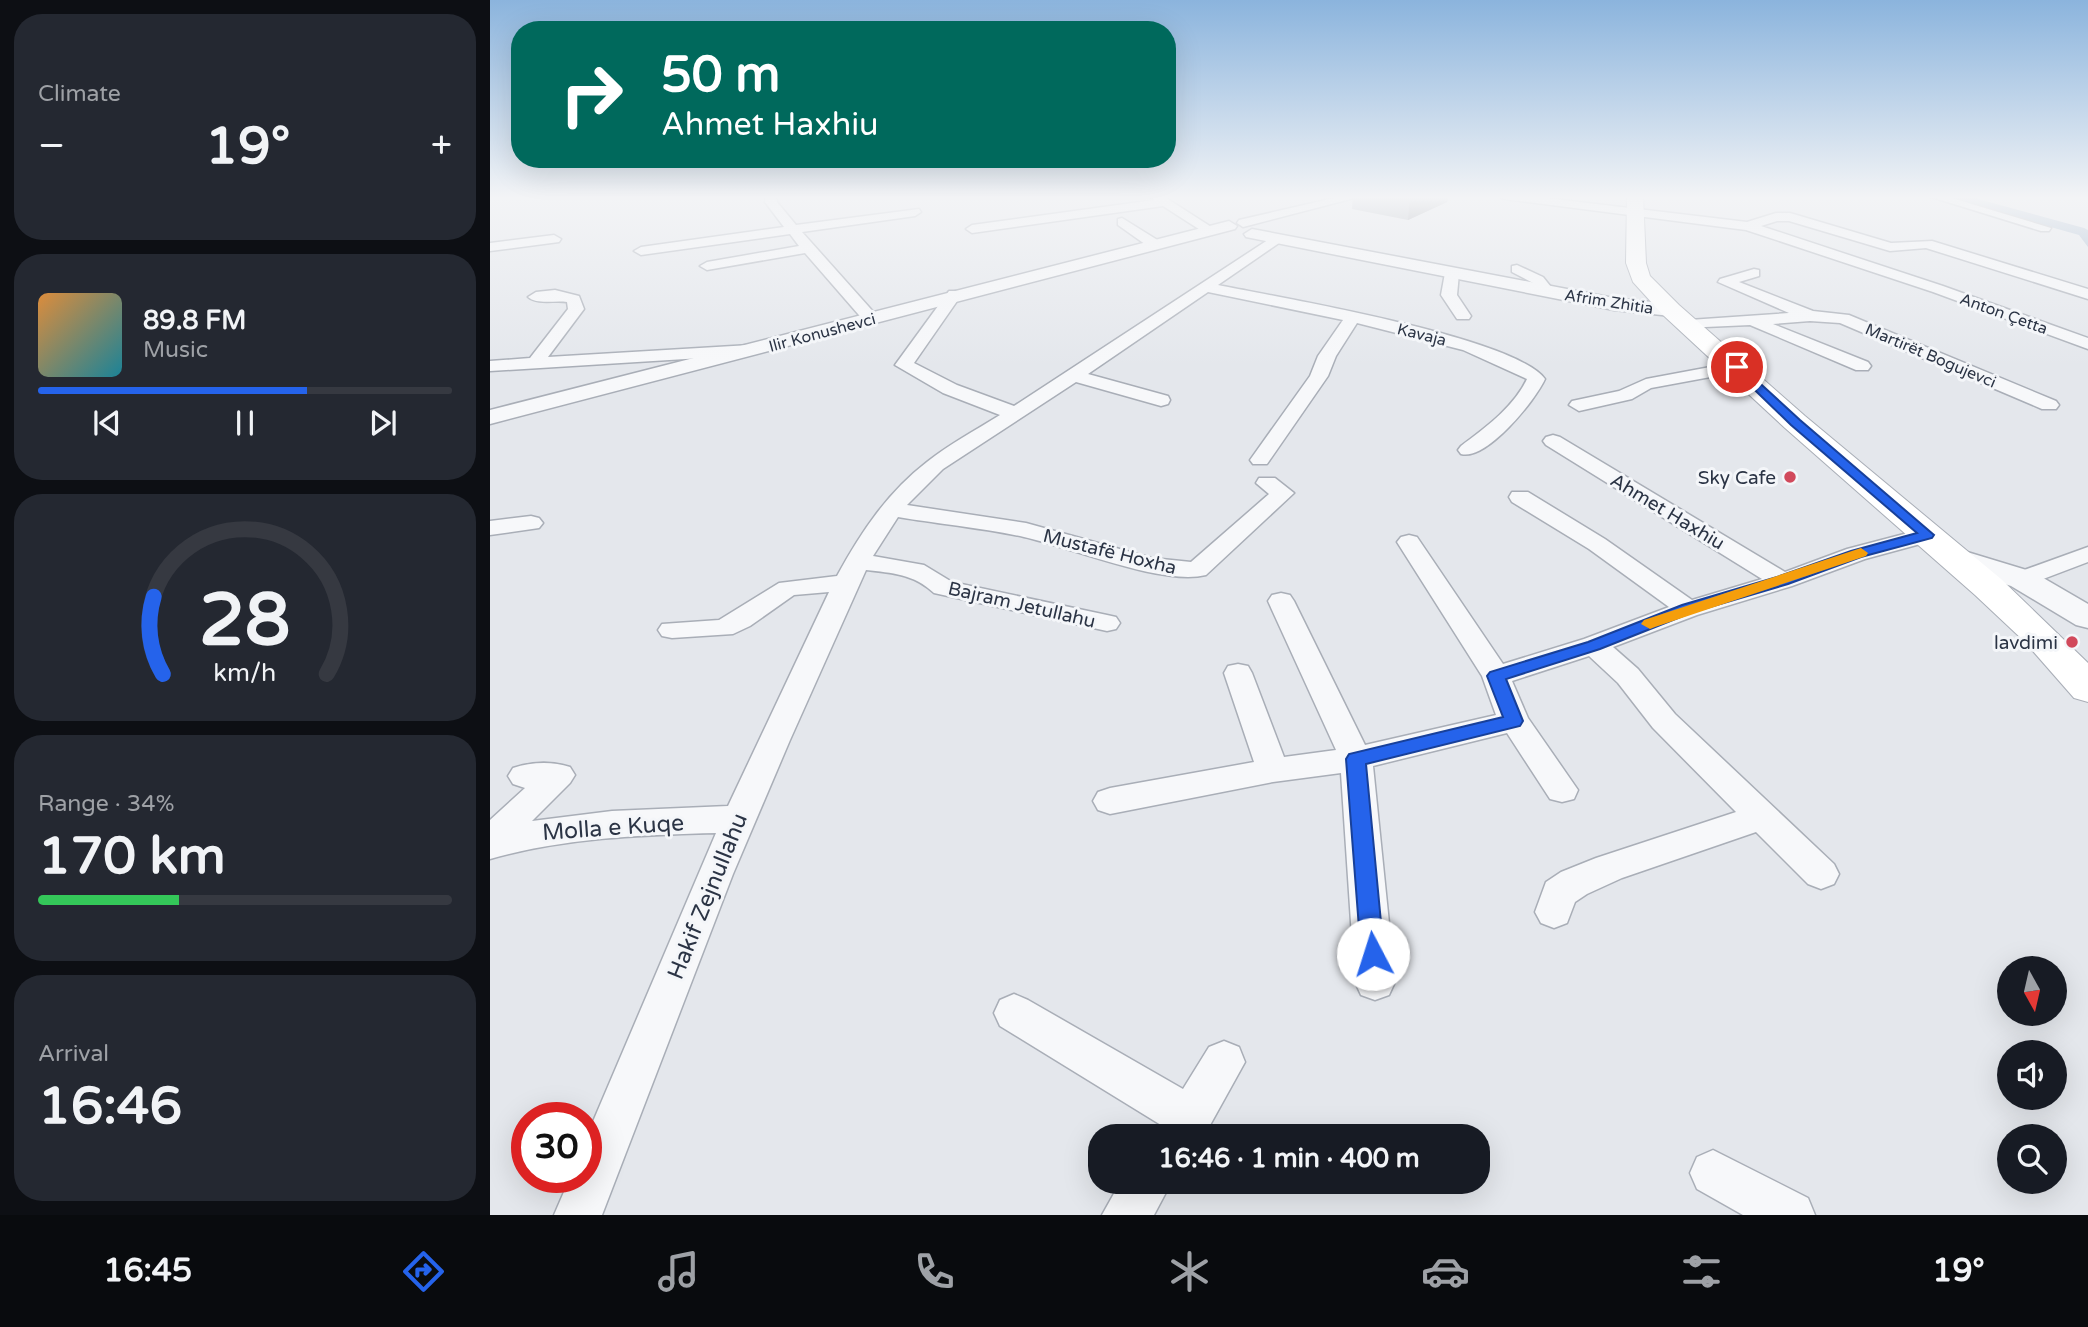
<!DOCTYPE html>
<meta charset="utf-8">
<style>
:root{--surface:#171b24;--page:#242831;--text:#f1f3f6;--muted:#9ea1a6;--line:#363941;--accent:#2563eb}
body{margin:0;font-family:"Varela Round",sans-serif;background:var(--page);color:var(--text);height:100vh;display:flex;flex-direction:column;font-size:26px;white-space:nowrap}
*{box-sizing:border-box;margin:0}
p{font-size:23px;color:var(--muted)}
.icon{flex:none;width:38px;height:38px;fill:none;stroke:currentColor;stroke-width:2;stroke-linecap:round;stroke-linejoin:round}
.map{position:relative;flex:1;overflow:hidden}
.sheet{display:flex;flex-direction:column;gap:14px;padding:14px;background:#0d0f14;width:490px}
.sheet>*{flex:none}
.banner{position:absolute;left:21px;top:21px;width:665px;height:147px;border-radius:28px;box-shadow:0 7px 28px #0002;background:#00695c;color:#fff;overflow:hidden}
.needle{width:46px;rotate:172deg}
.tools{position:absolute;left:1507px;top:956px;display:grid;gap:14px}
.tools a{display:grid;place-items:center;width:70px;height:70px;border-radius:50%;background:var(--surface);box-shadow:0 7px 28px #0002;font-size:35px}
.speed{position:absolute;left:21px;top:1102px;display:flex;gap:14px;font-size:35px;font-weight:700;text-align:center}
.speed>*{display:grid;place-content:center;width:91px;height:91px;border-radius:50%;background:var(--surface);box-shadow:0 7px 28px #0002;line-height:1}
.speed .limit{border:10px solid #d22;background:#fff;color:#111}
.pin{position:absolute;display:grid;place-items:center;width:60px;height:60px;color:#fff;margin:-30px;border:4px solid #fff;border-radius:50%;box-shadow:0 2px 7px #0007}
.me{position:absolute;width:77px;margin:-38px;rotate:355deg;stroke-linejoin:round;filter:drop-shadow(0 0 5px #0008)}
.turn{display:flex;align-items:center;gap:24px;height:147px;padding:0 35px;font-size:32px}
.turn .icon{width:91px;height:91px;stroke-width:2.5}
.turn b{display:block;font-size:49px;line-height:60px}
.big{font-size:52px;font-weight:700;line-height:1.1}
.sheet .card{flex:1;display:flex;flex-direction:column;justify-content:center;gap:10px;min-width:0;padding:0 24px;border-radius:28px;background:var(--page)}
.sheet .dial{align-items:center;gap:0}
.dial svg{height:182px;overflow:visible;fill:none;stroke:var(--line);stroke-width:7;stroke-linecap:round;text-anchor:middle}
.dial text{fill:var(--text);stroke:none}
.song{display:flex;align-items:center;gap:21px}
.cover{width:84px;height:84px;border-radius:10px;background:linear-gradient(135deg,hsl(30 70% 55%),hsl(190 70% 35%))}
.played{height:7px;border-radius:4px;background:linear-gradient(90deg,var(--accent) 65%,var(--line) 65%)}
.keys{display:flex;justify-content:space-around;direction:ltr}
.heat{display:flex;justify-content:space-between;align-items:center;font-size:38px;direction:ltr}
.charge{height:10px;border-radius:5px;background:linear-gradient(90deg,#34c759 34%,var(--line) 0)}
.trip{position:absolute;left:598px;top:1124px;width:402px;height:70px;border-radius:28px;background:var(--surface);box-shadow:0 7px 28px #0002;font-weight:700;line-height:70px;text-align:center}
.tab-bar{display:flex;height:112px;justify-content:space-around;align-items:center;background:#090b0e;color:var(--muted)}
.tab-bar .icon{width:49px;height:49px}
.tab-bar .active{color:var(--accent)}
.tab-bar b{font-size:32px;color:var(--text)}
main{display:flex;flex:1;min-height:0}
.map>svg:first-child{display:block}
.water{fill:#9fb4cc}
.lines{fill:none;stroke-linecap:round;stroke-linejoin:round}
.minor-casing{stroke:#a9aeb7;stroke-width:3}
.tertiary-casing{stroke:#a9aeb7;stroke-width:3}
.secondary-casing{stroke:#a9aeb7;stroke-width:2}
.minor{fill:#f7f8fa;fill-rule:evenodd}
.tertiary{fill:#f7f8fa;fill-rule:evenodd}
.secondary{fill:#fff;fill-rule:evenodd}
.wall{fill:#a1a5ae}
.shaded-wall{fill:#83868d}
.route{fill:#2563eb;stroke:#184099;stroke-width:2}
.slow{fill:#f59e0b}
.poi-dot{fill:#d1495b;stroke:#f4f6f9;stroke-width:2.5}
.labels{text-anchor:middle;stroke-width:6;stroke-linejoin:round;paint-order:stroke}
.far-street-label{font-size:16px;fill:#2b3445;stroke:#f4f6f9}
.poi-label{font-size:19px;fill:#2b3445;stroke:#f4f6f9;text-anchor:end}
.street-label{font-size:19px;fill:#2b3445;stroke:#f4f6f9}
.near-street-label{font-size:23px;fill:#2b3445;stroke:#f4f6f9}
</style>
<main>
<section class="sheet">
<div class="card"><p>Climate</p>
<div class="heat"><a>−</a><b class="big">19°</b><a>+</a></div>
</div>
<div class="card">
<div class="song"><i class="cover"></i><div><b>89.8 FM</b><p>Music</p></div></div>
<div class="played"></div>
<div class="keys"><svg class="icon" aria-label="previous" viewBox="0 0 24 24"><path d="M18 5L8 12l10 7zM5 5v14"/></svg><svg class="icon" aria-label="pause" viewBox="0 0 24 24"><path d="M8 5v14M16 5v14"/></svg><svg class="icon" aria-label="next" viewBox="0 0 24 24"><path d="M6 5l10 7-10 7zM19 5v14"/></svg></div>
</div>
<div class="card dial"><svg viewBox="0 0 100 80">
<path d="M14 69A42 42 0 1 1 86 69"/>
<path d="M14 69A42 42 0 0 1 10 35" stroke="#2563eb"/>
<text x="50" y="56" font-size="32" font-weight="700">28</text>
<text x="50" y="72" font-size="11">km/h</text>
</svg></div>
<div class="card"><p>Range · 34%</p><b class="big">170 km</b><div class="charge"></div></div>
<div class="card"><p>Arrival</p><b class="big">16:46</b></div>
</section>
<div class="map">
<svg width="1598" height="1215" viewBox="0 0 1598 1215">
<rect width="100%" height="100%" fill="#e4e7ec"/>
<path class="water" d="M1450,196H1477L1594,228L1598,230V247L1589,235Z"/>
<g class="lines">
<g class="minor-casing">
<path id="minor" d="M276,196H286L287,202L306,225L429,209L431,212L425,216L312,232L387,316L389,319L387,322H375L315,253L217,270L210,266L217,262L309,246L300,234L151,255L144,251L151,247L294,227L275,202Z
M661,196H673L726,230L720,234L715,233L673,206L482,233L476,229L482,225L664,200Z
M853,196H872L753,227L747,223L749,220Z
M1008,196H1039L1257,222L1286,213H1300L1401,243L1442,241L1598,289V299L1436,248L1400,251L1299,221H1287L1271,226L1453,286L1598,338V349L1443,292L1256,230L1014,199Z
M1438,196H1455L1561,228L1559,231H1551Z
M632,218L669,241V247H659L628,225V219Z
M64,235L71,239L69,242L0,251V243Z
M784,236L791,240L789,243L728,285C787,297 1025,337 1055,379C1045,401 996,461 971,454L968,450L971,446C995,428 1024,407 1037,379L973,350L867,323L846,356L838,376L777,464H763L760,460L820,376L828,356L853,320L718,292L598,374L678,396L680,400L678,404L671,406L586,382L453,469L417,505L536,523L662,558L701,562L779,494L766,483L769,478H785L804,493L716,575C672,586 580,547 534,537C493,528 449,524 408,517L383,556L434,565L462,582L617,615L626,617L630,623L626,629L617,631L444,593C424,574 402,573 376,570L300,740L243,874L112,1215H64L80,1178H96V1138L226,833C150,835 74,838 0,859V820L35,788L23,784L18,776L23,768C41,762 62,761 80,767L85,775L80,783L42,821L122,811L238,806L339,592L304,595L260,626L243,634L182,638L172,636L168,630L172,624L229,620L289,583L347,576C371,532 397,493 437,462C459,444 486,430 510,415L453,393L405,365L459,291H469L472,294L424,363L467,385L524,406Z
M1027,265L1053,277L1065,292L1063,295H1053L1043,283L1022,272V266Z
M962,269L969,273L967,295L981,316L979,319H967L951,295L955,273Z
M1264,269L1269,270V276L1249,282L1323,311L1359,315L1566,401L1569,405L1566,409H1552L1350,323L1320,321L1283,324L1378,362L1381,366L1378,370H1366L1260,325L1193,328L1191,325L1199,320L1299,313L1228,282L1230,279Z
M65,290L89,296L94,309L58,357L260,345L269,350L260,355L0,371V361L40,358L78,309L77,302C65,300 47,305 38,297L46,292Z
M1247,362L1253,363L1256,367L1253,371L1161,388L1142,399L1089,411L1079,405L1082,401L1129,391L1156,379Z
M1063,435L1070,437L1295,572L1357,549L1437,528L1445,530L1449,535L1445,540L1375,559L1302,586L1207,615L1123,647L1148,669L1185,714L1344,864L1349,874L1344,884L1331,889L1318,884L1266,832L1132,878L1097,894L1085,902L1077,923L1064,928L1051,923L1045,912L1056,882L1071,872L1106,858L1246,812L1163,728L1128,683L1099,656L1022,681L1038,718L1088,790L1084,799L1072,802L1060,799L1017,733L883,766L905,982L899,995L885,1000L871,995L865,982L851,773L783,782L620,814L608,810L603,801L608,792L620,788L764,762L734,673L738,666L748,664L758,666L762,673L794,757L846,750L778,601L782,595L791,593L800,595L804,601L875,745L1006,715L992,676L907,542L911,537L919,535L927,537L1013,664L1094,639L1179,607L1099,549L1022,502L1019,497L1022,492H1038L1115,539L1202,600L1272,579L1056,445L1053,441L1056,437Z
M41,516L49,518L53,523L49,528L0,535V521Z
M1598,547V562L1532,587L1523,584L1519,579L1523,574Z
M524,994L538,1000L693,1089L719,1047L734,1041L749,1047L755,1062L714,1136H667L671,1125L510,1026L504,1013L510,1000Z
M1223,1150L1318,1198L1325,1215H1253L1207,1189L1200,1173L1207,1157Z
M631,1181H682L664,1215H612Z"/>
</g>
<g class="tertiary-casing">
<path id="tertiary" d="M739,221L747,226L745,229L0,424V410Z
M762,229L1124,298L1181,304L1188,306L1191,310L1188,314L1181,316L1124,310L756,237L754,234Z
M1464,548L1543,572L1598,604V628L1586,625L1521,586L1453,564L1449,557L1453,550Z"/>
</g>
<g class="secondary-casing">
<path id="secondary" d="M1137,196H1153L1156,263L1160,276L1189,305L1315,416L1511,579L1598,663V702L1584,698L1534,641L1485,595L1295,428L1173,315L1143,282L1136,263Z"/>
</g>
<use href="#minor" class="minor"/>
<use href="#tertiary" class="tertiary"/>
<use href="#secondary" class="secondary"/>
</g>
<path class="wall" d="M863,196H958L957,202L918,220L862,209Z"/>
<path class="shaded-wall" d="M920,196H958L957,202L918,220Z"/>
<linearGradient id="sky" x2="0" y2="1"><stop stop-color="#8bb4dd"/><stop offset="0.54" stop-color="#f3f4f6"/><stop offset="1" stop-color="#f3f4f6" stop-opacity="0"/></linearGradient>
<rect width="1598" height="366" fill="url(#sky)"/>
<path class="route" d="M1243,365H1250L1310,420L1444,535L1442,538L1371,557L1298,584L1203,612L1110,649L1016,679L1033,721L1030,726L876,764L894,954L891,962L883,965L874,962L871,954L856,759L859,754L1013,717L997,676L1000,672L1098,642L1192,605L1287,577L1361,551L1427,533L1301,425L1243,369Z"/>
<path class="slow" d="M1371,548L1378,553L1376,556L1165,627L1160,629L1151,624L1154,620Z"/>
<g class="poi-dot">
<circle cx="1300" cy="477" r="7"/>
<circle cx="1582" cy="642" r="7"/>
</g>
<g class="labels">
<g class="far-street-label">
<text transform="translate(1119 301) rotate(9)" y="6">Afrim Zhitia</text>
<text transform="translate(1514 313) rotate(20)" y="6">Anton Çetta</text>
<text transform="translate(332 332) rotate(-15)" y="6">Ilir Konushevci</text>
<text transform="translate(932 334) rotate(14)" y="6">Kavaja</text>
<text transform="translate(1441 355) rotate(23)" y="6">Martirët Bogujevci</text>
</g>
<g class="poi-label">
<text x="1286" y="484">Sky Cafe</text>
<text x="1568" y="649">lavdimi</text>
</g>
<g class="street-label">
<text transform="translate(1178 511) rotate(31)" y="7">Ahmet Haxhiu</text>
<text transform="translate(620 551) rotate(14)" y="7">Mustafë Hoxha</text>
<text transform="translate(532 604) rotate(13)" y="7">Bajram Jetullahu</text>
</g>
<g class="near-street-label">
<text transform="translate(123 827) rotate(-4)" y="8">Molla e Kuqe</text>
<text transform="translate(217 896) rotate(-68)" y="8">Hakif Zejnullahu</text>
</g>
</g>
</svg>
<div class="tools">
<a><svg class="needle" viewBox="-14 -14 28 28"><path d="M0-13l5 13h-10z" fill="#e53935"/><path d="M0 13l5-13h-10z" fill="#9ea1a6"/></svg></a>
<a><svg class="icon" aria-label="sound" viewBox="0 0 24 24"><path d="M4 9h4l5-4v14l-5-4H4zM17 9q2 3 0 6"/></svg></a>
<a><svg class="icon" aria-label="search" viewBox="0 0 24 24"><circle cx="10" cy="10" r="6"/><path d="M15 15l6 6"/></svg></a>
</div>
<div class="speed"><div class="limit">30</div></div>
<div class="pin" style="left:1247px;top:367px;background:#d93025"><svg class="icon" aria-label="arrive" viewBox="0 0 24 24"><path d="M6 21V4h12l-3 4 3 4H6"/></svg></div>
<svg class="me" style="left:883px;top:954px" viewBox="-20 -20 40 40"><circle r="19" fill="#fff"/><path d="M0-13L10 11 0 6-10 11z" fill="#2563eb"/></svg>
<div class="trip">16:46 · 1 min · 400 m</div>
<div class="banner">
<div class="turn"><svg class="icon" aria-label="right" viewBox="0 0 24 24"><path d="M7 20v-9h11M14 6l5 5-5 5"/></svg><div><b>50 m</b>Ahmet Haxhiu</div></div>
</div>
</div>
</main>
<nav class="tab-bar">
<b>16:45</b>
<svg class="icon active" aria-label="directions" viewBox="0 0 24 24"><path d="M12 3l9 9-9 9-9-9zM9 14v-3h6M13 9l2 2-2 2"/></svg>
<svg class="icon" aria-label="music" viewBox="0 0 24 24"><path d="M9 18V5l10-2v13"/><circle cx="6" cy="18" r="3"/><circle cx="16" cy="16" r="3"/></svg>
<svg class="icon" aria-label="phone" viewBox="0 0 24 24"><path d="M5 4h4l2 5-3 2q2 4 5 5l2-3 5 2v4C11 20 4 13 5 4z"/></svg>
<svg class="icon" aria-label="climate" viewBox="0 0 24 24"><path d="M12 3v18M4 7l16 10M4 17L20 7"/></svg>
<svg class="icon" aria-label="car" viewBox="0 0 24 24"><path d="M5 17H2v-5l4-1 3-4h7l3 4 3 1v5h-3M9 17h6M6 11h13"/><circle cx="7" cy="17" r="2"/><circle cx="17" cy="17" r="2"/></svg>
<svg class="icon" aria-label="filters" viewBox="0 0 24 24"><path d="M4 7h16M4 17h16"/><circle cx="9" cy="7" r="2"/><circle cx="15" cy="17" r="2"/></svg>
<b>19°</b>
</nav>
